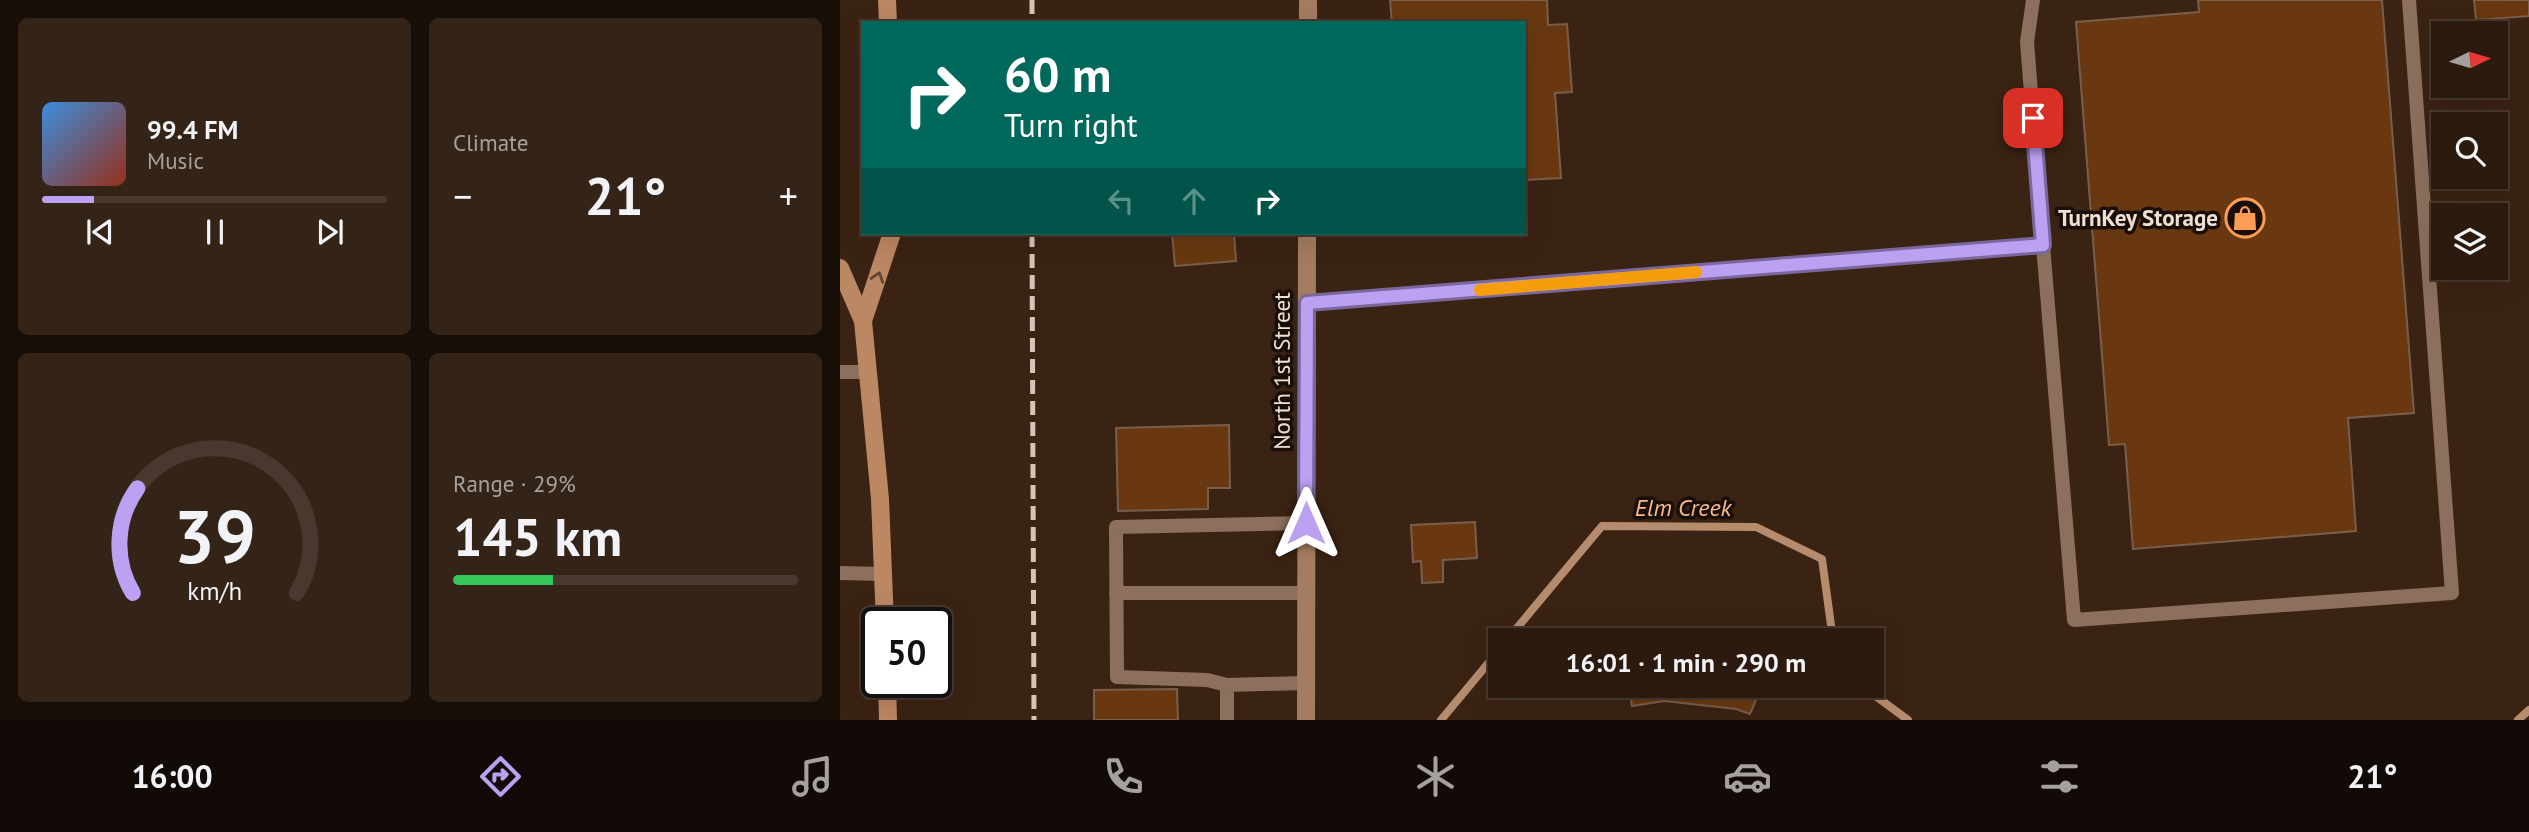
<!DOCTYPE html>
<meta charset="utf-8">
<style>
:root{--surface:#2c1a0e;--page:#342317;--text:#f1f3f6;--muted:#a6a19e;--line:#48382e;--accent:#bca0f2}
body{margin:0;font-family:"PT Sans",sans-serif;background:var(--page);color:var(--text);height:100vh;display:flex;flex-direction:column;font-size:26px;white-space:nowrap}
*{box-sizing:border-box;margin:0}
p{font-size:23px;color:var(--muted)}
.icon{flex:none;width:38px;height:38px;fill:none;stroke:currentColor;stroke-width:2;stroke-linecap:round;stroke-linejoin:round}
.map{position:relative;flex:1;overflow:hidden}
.panel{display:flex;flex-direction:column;gap:18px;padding:18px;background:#180e08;width:840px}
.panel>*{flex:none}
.hud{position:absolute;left:21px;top:21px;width:665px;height:214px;border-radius:0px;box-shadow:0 7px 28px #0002,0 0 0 2px var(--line);background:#00695c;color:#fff;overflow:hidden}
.needle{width:46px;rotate:85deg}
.tools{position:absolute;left:1591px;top:21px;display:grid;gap:14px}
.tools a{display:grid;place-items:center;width:77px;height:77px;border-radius:0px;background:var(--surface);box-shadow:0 7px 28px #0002,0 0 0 2px var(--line);font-size:35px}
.speed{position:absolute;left:21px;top:607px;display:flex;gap:14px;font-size:35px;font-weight:700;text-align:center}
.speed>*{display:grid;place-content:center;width:91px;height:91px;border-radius:50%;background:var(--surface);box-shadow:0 7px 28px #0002,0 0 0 2px var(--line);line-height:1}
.speed .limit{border:4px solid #111;border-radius:10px;background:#fff;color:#111}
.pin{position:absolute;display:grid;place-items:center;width:60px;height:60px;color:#fff;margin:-30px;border-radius:14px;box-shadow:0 4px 10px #0006}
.me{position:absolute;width:77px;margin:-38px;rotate:0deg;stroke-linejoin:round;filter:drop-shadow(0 0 5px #0008)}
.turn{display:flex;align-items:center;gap:24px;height:147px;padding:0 28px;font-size:32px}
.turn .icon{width:91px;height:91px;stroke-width:2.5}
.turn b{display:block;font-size:49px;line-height:60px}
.lanes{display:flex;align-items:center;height:66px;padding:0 28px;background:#0003;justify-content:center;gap:35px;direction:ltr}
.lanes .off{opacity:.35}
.big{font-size:52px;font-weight:600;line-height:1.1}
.panel .card{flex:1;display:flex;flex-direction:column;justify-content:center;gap:10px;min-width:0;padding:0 24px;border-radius:10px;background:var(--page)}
.panel .dial{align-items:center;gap:0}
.dial svg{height:182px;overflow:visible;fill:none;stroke:var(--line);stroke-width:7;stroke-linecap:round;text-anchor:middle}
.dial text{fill:var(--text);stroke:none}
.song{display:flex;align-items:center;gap:21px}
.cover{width:84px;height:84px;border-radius:10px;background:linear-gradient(135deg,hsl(210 70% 55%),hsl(10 70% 35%))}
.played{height:7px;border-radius:4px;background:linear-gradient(90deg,var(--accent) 15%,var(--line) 15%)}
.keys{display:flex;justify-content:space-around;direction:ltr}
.heat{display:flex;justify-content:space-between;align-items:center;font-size:38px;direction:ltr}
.charge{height:10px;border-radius:5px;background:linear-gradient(90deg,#34c759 29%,var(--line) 0)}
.panel .tiles{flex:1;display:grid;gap:18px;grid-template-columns:repeat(2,1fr)}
.trip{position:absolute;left:648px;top:628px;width:396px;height:70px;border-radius:0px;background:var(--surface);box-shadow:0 7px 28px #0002,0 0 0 2px var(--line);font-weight:600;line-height:70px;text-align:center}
.menu{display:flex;height:112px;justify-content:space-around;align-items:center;background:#120a06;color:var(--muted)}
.menu .icon{width:49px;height:49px}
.menu .active{color:var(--accent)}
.menu b{font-size:32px;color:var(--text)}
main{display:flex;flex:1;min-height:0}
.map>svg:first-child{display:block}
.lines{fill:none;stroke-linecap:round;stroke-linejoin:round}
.stream{stroke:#b58c6e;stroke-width:8}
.building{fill:#693810;stroke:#795e4c;stroke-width:2}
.service{stroke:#8c705d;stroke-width:14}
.secondary{stroke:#a47c60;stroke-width:18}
.primary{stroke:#bc8763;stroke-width:18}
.rail{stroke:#d6c4ba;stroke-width:5;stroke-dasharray:14 7;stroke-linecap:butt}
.oneway{stroke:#634531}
.route-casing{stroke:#7a689d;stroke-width:18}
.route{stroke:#bca0f2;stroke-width:12}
.slow{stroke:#f59e0b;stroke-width:12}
.labels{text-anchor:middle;stroke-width:7;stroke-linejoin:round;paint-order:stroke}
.poi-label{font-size:23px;font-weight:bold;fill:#efdfd5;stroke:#1a0f08;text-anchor:end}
.street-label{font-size:23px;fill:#efdfd5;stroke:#1a0f08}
.water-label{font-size:24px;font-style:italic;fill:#f8b98e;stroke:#1a0f08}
</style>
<main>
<section class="panel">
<div class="tiles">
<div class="card">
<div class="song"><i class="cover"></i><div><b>99.4 FM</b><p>Music</p></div></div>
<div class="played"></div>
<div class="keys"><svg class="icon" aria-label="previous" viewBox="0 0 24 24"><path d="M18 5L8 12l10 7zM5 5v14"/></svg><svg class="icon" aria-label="pause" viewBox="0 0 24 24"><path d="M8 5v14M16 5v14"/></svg><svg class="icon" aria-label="next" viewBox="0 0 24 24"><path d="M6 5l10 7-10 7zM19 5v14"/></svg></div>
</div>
<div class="card"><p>Climate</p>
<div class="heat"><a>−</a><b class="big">21°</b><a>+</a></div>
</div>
<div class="card dial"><svg viewBox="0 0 100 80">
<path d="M14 69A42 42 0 1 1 86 69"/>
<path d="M14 69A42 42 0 0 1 16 23" stroke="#bca0f2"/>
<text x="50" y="56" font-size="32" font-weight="700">39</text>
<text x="50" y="72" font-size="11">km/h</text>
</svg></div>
<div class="card"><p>Range · 29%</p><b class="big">145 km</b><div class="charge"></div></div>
</div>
</section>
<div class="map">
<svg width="1689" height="720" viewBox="0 0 1689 720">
<rect width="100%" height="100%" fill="#3b2313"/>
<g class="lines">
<path class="stream" d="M667,640L762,526L916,527L982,559L993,640
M1022,686L1068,720
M601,720L660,649
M1678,720L1689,710"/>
</g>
<path class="building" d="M550,0H707L708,25L727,24L732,92L715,93L721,178L684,180V23H552Z
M1358,0H1542L1574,413L1508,418L1516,531L1293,549L1285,444L1269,445L1236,22L1359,12Z
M1634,0H1689V16L1636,20Z
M332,233H394L396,261L335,266Z
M389,425L390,488H368V509L278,511L276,428Z
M635,522L637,558L603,560V582L582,583L581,561L573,562L571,525Z
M789,686H922L910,714L896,709L824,701L792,706Z
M337,689L338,720H254V690Z"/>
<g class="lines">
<path class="service" d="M1193,0L1187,42L1203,245
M467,303L1203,245L1234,620L1612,593L1569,0
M0,372H28
M0,573L43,574
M276,593H466
M387,685L367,680L277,677L276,527L466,523
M387,720V685L465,683"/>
<path class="secondary" d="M468,23V0
M466,720L467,233"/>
<path class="primary" d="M47,0L48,23
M0,268L23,321L40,499L45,623
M23,321L52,233
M47,682L48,720"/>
<path class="rail" d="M192,0V23
M192,233L194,720"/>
</g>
<defs><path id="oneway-chevron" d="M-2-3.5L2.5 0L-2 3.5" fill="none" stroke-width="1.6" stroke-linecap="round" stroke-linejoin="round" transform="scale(1.75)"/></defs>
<use class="oneway" href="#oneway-chevron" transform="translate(38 277) rotate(-72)"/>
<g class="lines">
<g class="route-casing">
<path id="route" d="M466,523L467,303L1203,245L1193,118"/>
</g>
<use href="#route" class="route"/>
<path class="slow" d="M640,290L856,272"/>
</g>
<defs>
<g id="shop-ring" transform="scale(2.0125)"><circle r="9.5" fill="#1a0f08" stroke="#fd9d55" stroke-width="1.5"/><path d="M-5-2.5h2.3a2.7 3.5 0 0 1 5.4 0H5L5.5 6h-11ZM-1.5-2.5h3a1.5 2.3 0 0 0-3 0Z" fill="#fd9d55"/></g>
</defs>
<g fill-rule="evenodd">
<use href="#shop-ring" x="1405" y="218"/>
</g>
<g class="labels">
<g class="poi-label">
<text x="1378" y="226">TurnKey Storage</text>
</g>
<g class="street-label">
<text transform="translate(442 371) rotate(-90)" y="8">North 1st Street</text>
</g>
<g class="water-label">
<text x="843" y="516">Elm Creek</text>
</g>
</g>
</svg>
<div class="tools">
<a><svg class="needle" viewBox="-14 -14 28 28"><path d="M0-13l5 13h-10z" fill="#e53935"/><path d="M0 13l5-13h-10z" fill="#a6a19e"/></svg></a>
<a><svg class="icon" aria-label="search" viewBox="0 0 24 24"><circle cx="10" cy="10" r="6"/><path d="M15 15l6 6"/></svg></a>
<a><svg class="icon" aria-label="layers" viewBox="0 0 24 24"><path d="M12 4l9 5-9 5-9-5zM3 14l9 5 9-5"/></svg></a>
</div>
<div class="speed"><div class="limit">50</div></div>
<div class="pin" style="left:1193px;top:118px;background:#d93025"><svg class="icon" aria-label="arrive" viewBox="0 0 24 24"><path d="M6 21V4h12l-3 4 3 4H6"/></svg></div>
<svg class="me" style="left:466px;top:523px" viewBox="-20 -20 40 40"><path d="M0-17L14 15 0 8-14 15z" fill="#bca0f2" stroke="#fff" stroke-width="4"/></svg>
<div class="trip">16:01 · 1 min · 290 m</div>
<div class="hud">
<div class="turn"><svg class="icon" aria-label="right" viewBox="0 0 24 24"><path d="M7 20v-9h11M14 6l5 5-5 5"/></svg><div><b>60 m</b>Turn right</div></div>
<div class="lanes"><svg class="icon off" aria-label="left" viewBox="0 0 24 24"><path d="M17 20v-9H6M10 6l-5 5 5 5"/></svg><svg class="icon off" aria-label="ahead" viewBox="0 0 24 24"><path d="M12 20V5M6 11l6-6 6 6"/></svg><svg class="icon" aria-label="right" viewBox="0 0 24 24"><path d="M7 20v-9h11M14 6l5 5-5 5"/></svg></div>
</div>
</div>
</main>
<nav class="menu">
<b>16:00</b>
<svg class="icon active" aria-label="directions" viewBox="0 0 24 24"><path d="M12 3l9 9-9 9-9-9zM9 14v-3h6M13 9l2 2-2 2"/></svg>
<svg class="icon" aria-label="music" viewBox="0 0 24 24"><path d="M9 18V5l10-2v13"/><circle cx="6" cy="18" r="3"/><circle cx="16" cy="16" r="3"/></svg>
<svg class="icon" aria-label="phone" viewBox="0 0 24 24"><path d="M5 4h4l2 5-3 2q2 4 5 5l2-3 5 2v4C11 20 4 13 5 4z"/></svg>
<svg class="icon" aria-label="climate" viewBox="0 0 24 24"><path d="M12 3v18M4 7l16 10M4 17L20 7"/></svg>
<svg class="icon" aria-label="car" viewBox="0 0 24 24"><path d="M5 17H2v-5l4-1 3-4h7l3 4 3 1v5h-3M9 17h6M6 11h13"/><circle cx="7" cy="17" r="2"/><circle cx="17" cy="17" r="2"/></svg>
<svg class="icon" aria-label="filters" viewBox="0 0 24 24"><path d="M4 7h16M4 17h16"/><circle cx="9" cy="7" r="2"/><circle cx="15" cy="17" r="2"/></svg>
<b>21°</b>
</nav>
